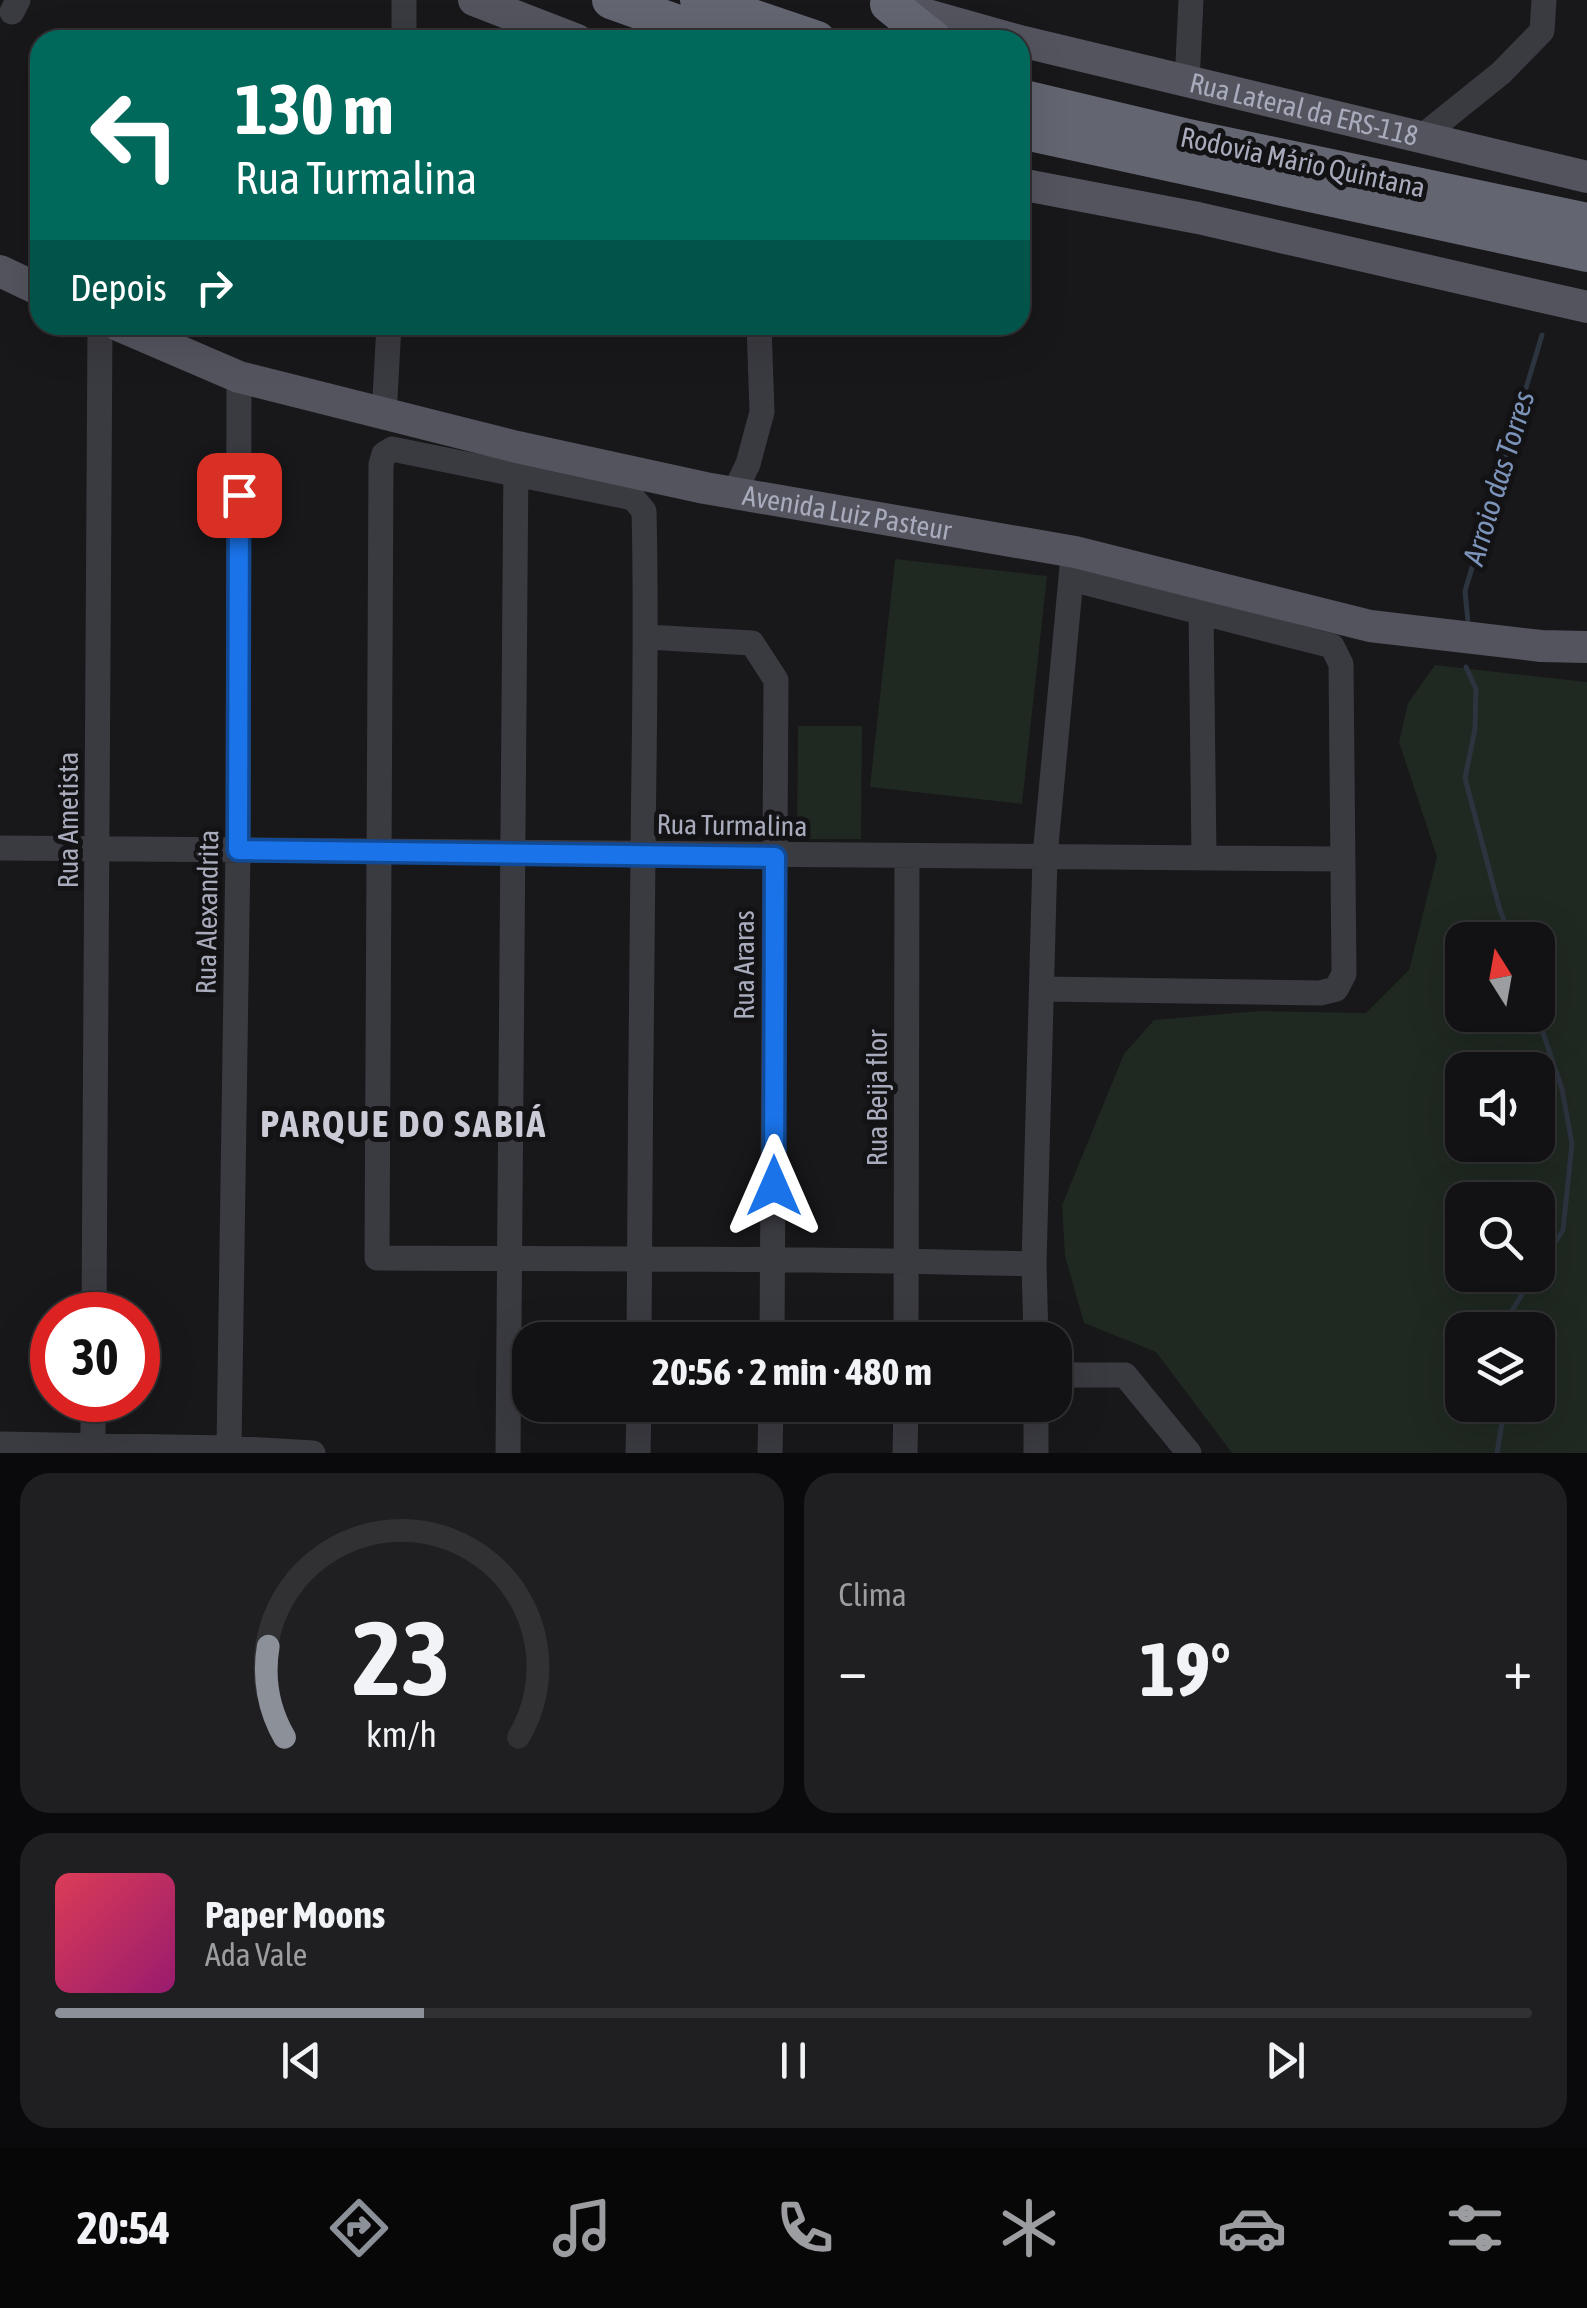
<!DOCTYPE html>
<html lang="pt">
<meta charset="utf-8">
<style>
:root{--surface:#121114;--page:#1f1f22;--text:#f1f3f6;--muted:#9c9da0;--line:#313134;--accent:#8c9099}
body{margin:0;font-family:"Asap Condensed",sans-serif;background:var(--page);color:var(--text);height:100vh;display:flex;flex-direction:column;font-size:38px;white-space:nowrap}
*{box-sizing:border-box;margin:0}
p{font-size:32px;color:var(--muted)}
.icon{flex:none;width:55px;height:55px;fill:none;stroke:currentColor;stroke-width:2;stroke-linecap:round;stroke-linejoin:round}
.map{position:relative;height:1453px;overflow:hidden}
.sheet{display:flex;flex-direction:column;gap:20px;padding:20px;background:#0a090b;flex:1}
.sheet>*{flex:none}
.banner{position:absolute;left:30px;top:30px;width:1000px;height:305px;border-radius:30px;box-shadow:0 10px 40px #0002,0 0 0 2px var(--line);background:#00695c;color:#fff;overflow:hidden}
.needle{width:65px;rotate:349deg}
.tools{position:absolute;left:1445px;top:922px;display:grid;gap:20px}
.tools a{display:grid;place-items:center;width:110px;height:110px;border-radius:20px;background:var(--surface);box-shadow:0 10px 40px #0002,0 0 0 2px var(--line);font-size:50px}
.speed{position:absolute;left:30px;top:1292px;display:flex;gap:20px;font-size:50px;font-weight:700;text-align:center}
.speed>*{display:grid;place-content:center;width:130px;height:130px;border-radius:50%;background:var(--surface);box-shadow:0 10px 40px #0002,0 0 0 2px var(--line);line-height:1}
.speed .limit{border:15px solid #d22;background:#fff;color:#111}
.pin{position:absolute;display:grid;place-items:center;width:85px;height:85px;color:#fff;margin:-42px;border-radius:20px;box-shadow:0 5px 15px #0006}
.me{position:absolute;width:110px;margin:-55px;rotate:0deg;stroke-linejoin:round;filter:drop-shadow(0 0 8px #0008)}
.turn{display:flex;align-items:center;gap:35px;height:210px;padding:0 40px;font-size:45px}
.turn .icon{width:130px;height:130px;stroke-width:2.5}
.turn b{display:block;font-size:70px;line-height:85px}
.then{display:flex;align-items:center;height:95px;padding:0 40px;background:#0003;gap:20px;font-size:38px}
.big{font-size:75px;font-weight:700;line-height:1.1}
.sheet .card{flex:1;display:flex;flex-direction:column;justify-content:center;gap:15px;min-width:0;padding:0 35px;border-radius:30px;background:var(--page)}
.sheet .dial{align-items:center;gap:0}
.dial svg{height:260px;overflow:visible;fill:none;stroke:var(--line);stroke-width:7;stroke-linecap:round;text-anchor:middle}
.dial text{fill:var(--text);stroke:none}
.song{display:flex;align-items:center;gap:30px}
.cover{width:120px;height:120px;border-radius:15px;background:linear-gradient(135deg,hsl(350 70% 55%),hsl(320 70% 35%))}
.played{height:10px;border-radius:5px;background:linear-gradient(90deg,var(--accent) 25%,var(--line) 25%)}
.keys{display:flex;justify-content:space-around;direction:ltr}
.heat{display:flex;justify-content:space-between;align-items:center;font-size:55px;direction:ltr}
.sheet .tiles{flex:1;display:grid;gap:20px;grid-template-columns:1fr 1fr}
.card:last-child{grid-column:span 2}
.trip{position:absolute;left:512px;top:1322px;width:560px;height:100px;border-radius:30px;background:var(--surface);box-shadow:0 10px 40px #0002,0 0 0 2px var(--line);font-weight:700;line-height:100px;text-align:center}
.tab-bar{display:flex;height:160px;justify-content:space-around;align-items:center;background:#070708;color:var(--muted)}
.tab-bar .icon{width:70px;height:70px}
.tab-bar .selected{color:var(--accent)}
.tab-bar b{font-size:45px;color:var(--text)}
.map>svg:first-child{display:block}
.green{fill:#1f2821;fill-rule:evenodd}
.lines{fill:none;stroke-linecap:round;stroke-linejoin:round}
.stream{stroke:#2c343f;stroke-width:5}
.minor{stroke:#3a3a41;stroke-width:25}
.major{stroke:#53545e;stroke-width:32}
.highway{stroke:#636571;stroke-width:38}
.route-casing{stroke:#114b97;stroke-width:25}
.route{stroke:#1a73e8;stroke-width:18}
.labels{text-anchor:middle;stroke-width:10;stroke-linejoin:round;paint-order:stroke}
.street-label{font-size:28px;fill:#a8abbb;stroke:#131215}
.water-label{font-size:30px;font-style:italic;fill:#7c94b9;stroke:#131215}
.district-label{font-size:38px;font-weight:bold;letter-spacing:2.5px;fill:#cacbd6;stroke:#131215}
</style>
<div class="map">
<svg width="1587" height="1453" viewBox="0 0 1587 1453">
<rect width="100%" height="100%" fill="#18171a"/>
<path class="green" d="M895,559L1047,576L1022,804L870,787Z
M1435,665L1587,682V1453H1232L1156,1352L1084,1323L1065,1256L1062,1205L1124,1054L1154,1020L1259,1011L1366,1013L1409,970L1437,857L1399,742L1408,703ZM1462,940H1538V1015H1462ZM1462,1070H1538V1145H1462ZM1538,1200V1275H1462V1200ZM1462,1330H1538V1405H1462Z
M798,726H862L861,839H797Z"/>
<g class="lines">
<path class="stream" d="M1468,622L1465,591L1542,335
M1466,667L1476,689L1475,729L1465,778L1499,907L1511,940
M1537,1015L1562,1089L1572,1144L1563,1230L1538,1269
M1510,1330V1314L1534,1275
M1497,1453L1505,1405"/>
<path class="minor" d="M12,12L18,0
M404,40V0
M1187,83L1191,0
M1420,138L1501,73L1542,31L1544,0
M384,416L389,325
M734,493L748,464L762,412L759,325
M1201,610L1204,857
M647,637L752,643L776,680L772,1340
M0,848L1343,859
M1042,989L1320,993L1336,989L1344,974L1341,664L1332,646L1071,579
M94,1315L100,325
M639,1340C640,1178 641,1015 643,853C644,739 647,625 644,511L633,498L392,449L384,454L381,464L377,1258C596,1259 815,1258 1034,1264
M906,1340L907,856
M1036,1340L1034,1264L1045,856L1072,567
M1055,1375H1125L1189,1453
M0,1444L229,1448L313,1453
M93,1445V1400
M229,1448L238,850L239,377
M508,1453L516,457
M638,1453L639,1405
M770,1453L771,1405
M905,1453L906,1405
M1036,1453V1405"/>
<g class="major">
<path d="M474,0L577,40"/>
<path d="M895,6L1016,40"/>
<path id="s1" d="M1020,41L1587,177"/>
<path d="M1020,184L1198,218L1587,307"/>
<path d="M0,271L40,290"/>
<path id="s2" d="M118,325L239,377L517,447L705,488L1075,552L1370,626L1541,646L1587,647"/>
</g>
<path class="highway" d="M611,0L723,40
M699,0L817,40
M889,4L934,40
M1020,98L1184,137L1587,222
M1020,130L1587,253"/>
</g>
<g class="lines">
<g class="route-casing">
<path id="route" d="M239,495L238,850L775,857L774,1186"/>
</g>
<use href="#route" class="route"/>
</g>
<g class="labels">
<g class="street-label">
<text dy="10" stroke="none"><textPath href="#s1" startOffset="292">Rua Lateral da ERS-118</textPath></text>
<text transform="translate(1303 162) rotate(12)" y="10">Rodovia Mário Quintana</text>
<text dy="10" stroke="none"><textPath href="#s2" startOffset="755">Avenida Luiz Pasteur</textPath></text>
<text transform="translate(68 820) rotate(-90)" y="10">Rua Ametista</text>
<text transform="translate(732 825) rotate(1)" y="10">Rua Turmalina</text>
<text transform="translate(207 912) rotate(-89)" y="10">Rua Alexandrita</text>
<text transform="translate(744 965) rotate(-90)" y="10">Rua Araras</text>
<text transform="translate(877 1098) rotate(-90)" y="10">Rua Beija flor</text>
</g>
<g class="water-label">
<text transform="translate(1499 478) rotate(-73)" y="10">Arroio das Torres</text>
</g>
<g class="district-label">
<text x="404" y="1137">PARQUE DO SABIÁ</text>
</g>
</g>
</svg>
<div class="tools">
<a><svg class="needle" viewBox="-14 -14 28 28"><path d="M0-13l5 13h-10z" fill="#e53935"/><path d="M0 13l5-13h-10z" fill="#9c9da0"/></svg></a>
<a><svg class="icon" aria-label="sound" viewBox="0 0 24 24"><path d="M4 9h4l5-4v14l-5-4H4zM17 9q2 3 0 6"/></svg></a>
<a><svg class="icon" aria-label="search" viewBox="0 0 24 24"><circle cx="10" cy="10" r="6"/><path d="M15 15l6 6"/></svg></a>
<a><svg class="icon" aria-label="layers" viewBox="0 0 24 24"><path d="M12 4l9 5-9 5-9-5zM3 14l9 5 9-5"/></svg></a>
</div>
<div class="speed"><div class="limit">30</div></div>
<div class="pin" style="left:239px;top:495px;background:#d93025"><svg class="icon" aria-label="arrive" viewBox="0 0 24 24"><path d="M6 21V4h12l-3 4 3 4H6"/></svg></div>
<svg class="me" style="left:774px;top:1186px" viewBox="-20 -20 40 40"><path d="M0-17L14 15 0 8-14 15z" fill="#1a73e8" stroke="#fff" stroke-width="4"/></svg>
<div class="trip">20:56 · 2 min · 480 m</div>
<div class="banner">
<div class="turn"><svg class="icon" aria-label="left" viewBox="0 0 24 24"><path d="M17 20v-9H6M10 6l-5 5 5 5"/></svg><div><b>130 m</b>Rua Turmalina</div></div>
<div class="then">Depois<svg class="icon" aria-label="right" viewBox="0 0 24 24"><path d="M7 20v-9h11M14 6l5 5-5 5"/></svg></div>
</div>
</div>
<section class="sheet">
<div class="tiles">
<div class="card dial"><svg viewBox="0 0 100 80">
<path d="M14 69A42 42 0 1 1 86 69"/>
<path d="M14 69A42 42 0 0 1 9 41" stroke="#8c9099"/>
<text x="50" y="56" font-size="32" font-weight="700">23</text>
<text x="50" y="72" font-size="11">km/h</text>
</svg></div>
<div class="card"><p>Clima</p>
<div class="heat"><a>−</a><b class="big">19°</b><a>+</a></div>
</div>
<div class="card">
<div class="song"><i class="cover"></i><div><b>Paper Moons</b><p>Ada Vale</p></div></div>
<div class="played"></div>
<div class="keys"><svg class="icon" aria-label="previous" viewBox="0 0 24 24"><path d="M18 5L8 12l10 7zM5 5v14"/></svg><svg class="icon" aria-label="pause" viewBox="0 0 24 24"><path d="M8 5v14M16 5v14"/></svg><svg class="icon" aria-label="next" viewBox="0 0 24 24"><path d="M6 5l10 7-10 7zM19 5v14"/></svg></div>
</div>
</div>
</section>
<nav class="tab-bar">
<b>20:54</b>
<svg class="icon selected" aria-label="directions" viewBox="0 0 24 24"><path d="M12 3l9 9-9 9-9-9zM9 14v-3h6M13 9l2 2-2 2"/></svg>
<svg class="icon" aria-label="music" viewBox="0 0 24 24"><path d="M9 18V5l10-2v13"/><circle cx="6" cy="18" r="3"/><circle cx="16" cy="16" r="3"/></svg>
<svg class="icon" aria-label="phone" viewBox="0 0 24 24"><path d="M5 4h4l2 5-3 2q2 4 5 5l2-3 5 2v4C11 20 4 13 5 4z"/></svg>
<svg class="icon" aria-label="climate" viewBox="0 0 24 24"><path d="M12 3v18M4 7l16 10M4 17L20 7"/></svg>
<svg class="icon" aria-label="car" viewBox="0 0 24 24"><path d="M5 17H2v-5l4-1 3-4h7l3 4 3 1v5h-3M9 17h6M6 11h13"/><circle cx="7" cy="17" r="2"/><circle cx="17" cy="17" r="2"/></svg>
<svg class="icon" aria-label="filters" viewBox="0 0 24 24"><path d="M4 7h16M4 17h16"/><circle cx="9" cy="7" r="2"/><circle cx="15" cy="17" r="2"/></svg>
</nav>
